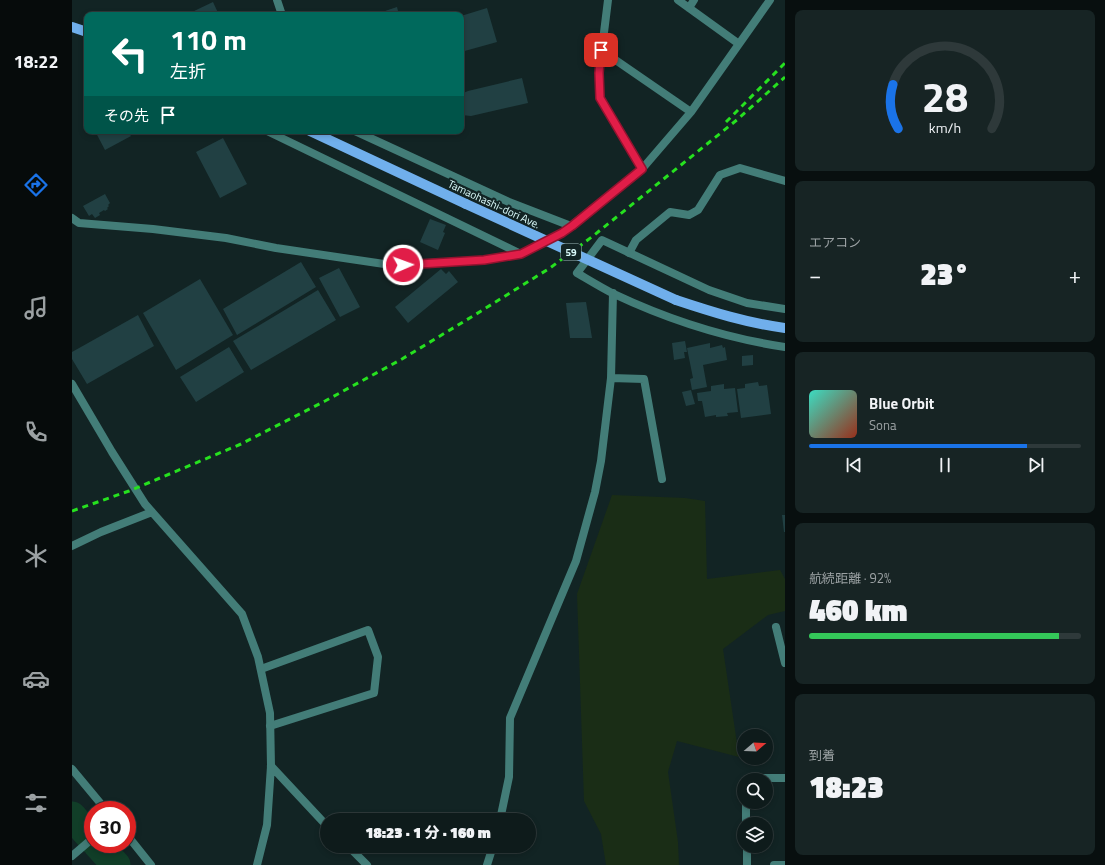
<!DOCTYPE html>
<html lang="ja">
<meta charset="utf-8">
<style>
:root{--surface:#0e1b1b;--page:#172424;--text:#f1f3f6;--muted:#9ba1a3;--line:#2e393a;--accent:#1a73e8}
body{margin:0;font-family:"Titillium Web","Noto Sans JP",sans-serif;background:var(--page);color:var(--text);height:100vh;display:flex;flex-direction:column;font-size:15px;white-space:nowrap}
*{box-sizing:border-box;margin:0}
p{font-size:13px;color:var(--muted)}
.icon{flex:none;width:22px;height:22px;fill:none;stroke:currentColor;stroke-width:2;stroke-linecap:round;stroke-linejoin:round}
.map{position:relative;flex:1;overflow:hidden}
.details{display:flex;flex-direction:column;gap:10px;padding:10px;background:#080f0f;width:320px}
.details>*{flex:none}
.top-card{position:absolute;left:12px;top:12px;width:380px;height:122px;border-radius:8px;box-shadow:0 2px 6px #0003,0 0 0 1px var(--line);background:#00695c;color:#fff;overflow:hidden}
.needle{width:26px;rotate:71deg}
.fabs{position:absolute;left:665px;top:729px;display:grid;gap:8px}
.fabs a{display:grid;place-items:center;width:36px;height:36px;border-radius:50%;background:var(--surface);box-shadow:0 2px 6px #0003,0 0 0 1px var(--line);font-size:20px}
.speed{position:absolute;left:12px;top:801px;display:flex;gap:8px;font-size:20px;font-weight:700;text-align:center}
.speed>*{display:grid;place-content:center;width:52px;height:52px;border-radius:50%;background:var(--surface);box-shadow:0 2px 6px #0003,0 0 0 1px var(--line);line-height:1}
.speed .limit{border:6px solid #d22;background:#fff;color:#111}
.pin{position:absolute;display:grid;place-items:center;width:34px;height:34px;color:#fff;margin:-17px;border-radius:8px;box-shadow:0 2px 6px #0006}
.me{position:absolute;width:44px;margin:-22px;rotate:88deg;stroke-linejoin:round;filter:drop-shadow(0 0 3px #0008)}
.turn{display:flex;align-items:center;gap:14px;height:84px;padding:0 20px;font-size:18px}
.turn .icon{width:52px;height:52px;stroke-width:2.5}
.turn b{display:block;font-size:28px;line-height:34px}
.then{display:flex;align-items:center;height:38px;padding:0 20px;background:#0003;gap:8px;font-size:15px}
.big{font-size:30px;font-weight:800;line-height:1.1}
.details .card{flex:1;display:flex;flex-direction:column;justify-content:center;gap:6px;min-width:0;padding:0 14px;border-radius:8px;background:var(--page)}
.details .dial{align-items:center;gap:0}
.dial svg{height:104px;overflow:visible;fill:none;stroke:var(--line);stroke-width:7;stroke-linecap:round;text-anchor:middle}
.dial text{fill:var(--text);stroke:none}
.song{display:flex;align-items:center;gap:12px}
.cover{width:48px;height:48px;border-radius:6px;background:linear-gradient(135deg,hsl(170 70% 55%),hsl(10 70% 35%))}
.played{height:4px;border-radius:2px;background:linear-gradient(90deg,var(--accent) 80%,var(--line) 80%)}
.keys{display:flex;justify-content:space-around;direction:ltr}
.heat{display:flex;justify-content:space-between;align-items:center;font-size:22px;direction:ltr}
.charge{height:6px;border-radius:3px;background:linear-gradient(90deg,#34c759 92%,var(--line) 0)}
.trip{position:absolute;left:248px;top:813px;width:216px;height:40px;border-radius:20px;background:var(--surface);box-shadow:0 2px 6px #0003,0 0 0 1px var(--line);font-weight:800;line-height:40px;text-align:center}
main{display:flex;flex:1;min-height:0}
.menu{display:flex;flex-direction:column;width:72px;justify-content:space-around;align-items:center;background:#060b0b;color:var(--muted)}
.menu .icon{width:28px;height:28px}
.menu .current{color:var(--accent)}
.menu b{font-size:18px;color:var(--text)}
.map>svg:first-child{display:block}
.green{fill:#1a2d16}
.lines{fill:none;stroke-linecap:round;stroke-linejoin:round}
.river{stroke:#113e28;stroke-width:29}
.building{fill:#214043}
.service{stroke:#437d78;stroke-width:8}
.minor{stroke:#437d78;stroke-width:8}
.primary{stroke:#70afec;stroke-width:10}
.rail{stroke:#26e11f;stroke-width:3;stroke-dasharray:6 5;stroke-linecap:butt}
.primary-bridge{stroke:#70afec;stroke-width:10}
.route-casing{stroke:#92132f;stroke-width:10}
.route{stroke:#e11d48;stroke-width:7}
.labels{text-anchor:middle;stroke-width:4;stroke-linejoin:round;paint-order:stroke}
.shield{fill:#122424;stroke:#9ebaba;stroke-width:1}
.shield-label{font-size:10px;font-weight:bold;fill:#dafafa}
.street-label{font-size:11px;fill:#dafafa;stroke:#122424}
</style>
<main>
<nav class="menu">
<b>18:22</b>
<svg class="icon current" aria-label="directions" viewBox="0 0 24 24"><path d="M12 3l9 9-9 9-9-9zM9 14v-3h6M13 9l2 2-2 2"/></svg>
<svg class="icon" aria-label="music" viewBox="0 0 24 24"><path d="M9 18V5l10-2v13"/><circle cx="6" cy="18" r="3"/><circle cx="16" cy="16" r="3"/></svg>
<svg class="icon" aria-label="phone" viewBox="0 0 24 24"><path d="M5 4h4l2 5-3 2q2 4 5 5l2-3 5 2v4C11 20 4 13 5 4z"/></svg>
<svg class="icon" aria-label="climate" viewBox="0 0 24 24"><path d="M12 3v18M4 7l16 10M4 17L20 7"/></svg>
<svg class="icon" aria-label="car" viewBox="0 0 24 24"><path d="M5 17H2v-5l4-1 3-4h7l3 4 3 1v5h-3M9 17h6M6 11h13"/><circle cx="7" cy="17" r="2"/><circle cx="17" cy="17" r="2"/></svg>
<svg class="icon" aria-label="filters" viewBox="0 0 24 24"><path d="M4 7h16M4 17h16"/><circle cx="9" cy="7" r="2"/><circle cx="15" cy="17" r="2"/></svg>
</nav>
<div class="map">
<svg width="713" height="865" viewBox="0 0 713 865">
<rect width="100%" height="100%" fill="#122424"/>
<path class="green" d="M540,495L613,498L633,501L635,579L708,570L713,579V611L696,615L651,649L667,757L605,741L596,772L606,842L607,865H534L529,834L512,801L505,594Z"/>
<g class="lines">
<path class="river" d="M0,816L21,840
M25,844L44,865"/>
</g>
<path class="building" d="M141,2L147,15H121L120,12Z
M325,7L327,15H311L310,12Z
M415,8L425,42L389,52V16Z
M450,78L456,103L399,116L390,115L389,113V94L396,91Z
M23,131H55L59,136L33,150Z
M151,138L175,184L148,198L124,152Z
M33,194L38,203L36,205L37,206L35,208L36,209L33,211L32,210L27,213L28,215L23,218L20,214L17,216L11,206Z
M358,219L374,225L371,232L373,233L366,250L348,242Z
M229,262L244,287L165,335L151,309Z
M267,268L288,307L268,317L247,278Z
M369,269L374,274L377,271L386,282L336,323L323,307Z
M128,279L161,335L104,370L71,313Z
M246,290L264,320L179,370L161,341Z
M514,302L520,338H498L494,303Z
M66,315L82,346L15,384L0,359V352Z
M613,341L615,352H612L613,358L602,360L600,343Z
M638,343V348L650,345L651,348L653,347L655,360L631,365L635,387L620,390L618,379L621,378L615,348Z
M157,347L172,372L124,402L108,377Z
M681,355V365L670,366V356Z
M686,382L687,386L695,385L699,414L669,418L665,389L673,388V384Z
M652,384V389L663,388L666,412L655,413L656,416L644,417V415L633,417L630,401H626L625,393L639,391V386Z
M619,390L623,404L614,406L610,392Z
M710,515H713V532H712Z"/>
<g class="lines">
<path class="service" d="M557,253L564,240L598,212L617,215L626,210L648,175L668,168L713,181
M189,669L296,630L306,657L302,693L198,726"/>
<path class="minor" d="M205,0L210,15
M536,0L527,73L528,98L570,169
M606,0L667,44
M617,8L622,0
M529,50L619,112
M195,131L449,254
M283,131L437,202L499,226
M0,218L7,223L81,229L154,238L204,248L319,265L412,260L449,254L490,233L570,169L619,112L698,0
M713,309L675,303L637,290L530,240L505,273C517,280 530,288 542,294C597,320 653,338 713,347
M539,378L572,379L590,479
M0,384L40,452L73,504L170,614L186,657L198,713L199,766L195,825L185,865
M0,546L29,532L80,512
M704,627L713,663
M199,766L255,826
M0,769L34,810
M683,780L684,778H713
M674,802V824
M428,820L437,777L438,718L504,561L523,492L529,461L539,378L541,293
M55,835L79,865
M276,846L295,865
M675,846V865
M0,856L21,838
M415,865L421,846
M702,865H713"/>
<path class="primary" d="M0,27L15,32
M238,131L394,204
M604,300C640,312 675,323 713,328"/>
<path class="rail" d="M654,122L713,63
M0,511L57,491L169,444L253,401L330,359L401,316L478,268L521,236L666,119L713,77"/>
<path class="primary-bridge" d="M394,204L604,300"/>
</g>
<g class="lines">
<g class="route-casing">
<path id="route" d="M331,265L412,260L449,254L490,233L500,226L570,169L528,98L527,73L529,50"/>
</g>
<use href="#route" class="route"/>
</g>
<g class="labels">
<rect class="shield" x="489" y="244" width="20" height="16" rx="3"/>
<g class="shield-label">
<text x="499" y="256">59</text>
</g>
<g class="street-label">
<text transform="translate(422 204) rotate(25)" y="4">Tamaohashi-dori Ave.</text>
</g>
</g>
</svg>
<div class="fabs">
<a><svg class="needle" viewBox="-14 -14 28 28"><path d="M0-13l5 13h-10z" fill="#e53935"/><path d="M0 13l5-13h-10z" fill="#9ba1a3"/></svg></a>
<a><svg class="icon" aria-label="search" viewBox="0 0 24 24"><circle cx="10" cy="10" r="6"/><path d="M15 15l6 6"/></svg></a>
<a><svg class="icon" aria-label="layers" viewBox="0 0 24 24"><path d="M12 4l9 5-9 5-9-5zM3 14l9 5 9-5"/></svg></a>
</div>
<div class="speed"><div class="limit">30</div></div>
<div class="pin" style="left:529px;top:50px;background:#d93025"><svg class="icon" aria-label="arrive" viewBox="0 0 24 24"><path d="M6 21V4h12l-3 4 3 4H6"/></svg></div>
<svg class="me" style="left:331px;top:265px" viewBox="-20 -20 40 40"><circle r="17" fill="#e11d48" stroke="#fff" stroke-width="3"/><path d="M0-11L8 9 0 5-8 9z" fill="#fff"/></svg>
<div class="trip">18:23 · 1 分 · 160 m</div>
<div class="top-card">
<div class="turn"><svg class="icon" aria-label="left" viewBox="0 0 24 24"><path d="M17 20v-9H6M10 6l-5 5 5 5"/></svg><div><b>110 m</b>左折</div></div>
<div class="then">その先<svg class="icon" aria-label="arrive" viewBox="0 0 24 24"><path d="M6 21V4h12l-3 4 3 4H6"/></svg></div>
</div>
</div>
<section class="details">
<div class="card dial"><svg viewBox="0 0 100 80">
<path d="M14 69A42 42 0 1 1 86 69"/>
<path d="M14 69A42 42 0 0 1 10 35" stroke="#1a73e8"/>
<text x="50" y="56" font-size="32" font-weight="700">28</text>
<text x="50" y="72" font-size="11">km/h</text>
</svg></div>
<div class="card"><p>エアコン</p>
<div class="heat"><a>−</a><b class="big">23°</b><a>+</a></div>
</div>
<div class="card">
<div class="song"><i class="cover"></i><div><b>Blue Orbit</b><p>Sona</p></div></div>
<div class="played"></div>
<div class="keys"><svg class="icon" aria-label="previous" viewBox="0 0 24 24"><path d="M18 5L8 12l10 7zM5 5v14"/></svg><svg class="icon" aria-label="pause" viewBox="0 0 24 24"><path d="M8 5v14M16 5v14"/></svg><svg class="icon" aria-label="next" viewBox="0 0 24 24"><path d="M6 5l10 7-10 7zM19 5v14"/></svg></div>
</div>
<div class="card"><p>航続距離 · 92%</p><b class="big">460 km</b><div class="charge"></div></div>
<div class="card"><p>到着</p><b class="big">18:23</b></div>
</section>
</main>
